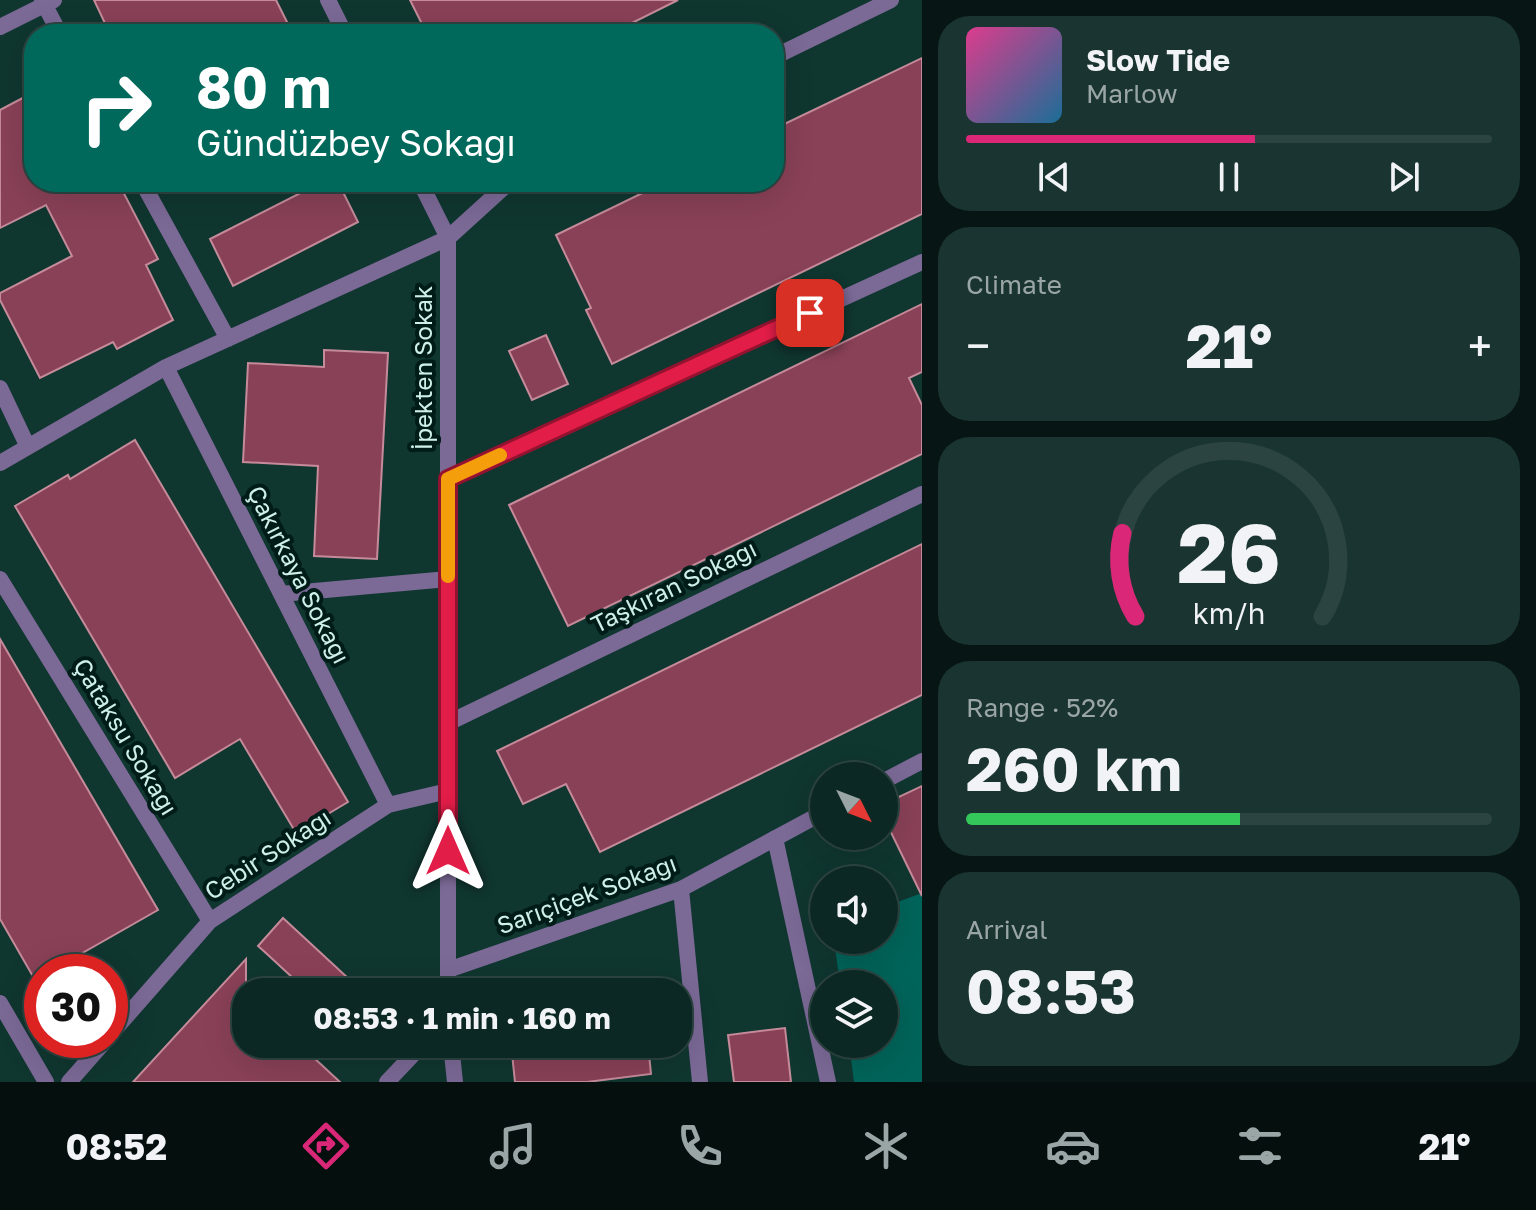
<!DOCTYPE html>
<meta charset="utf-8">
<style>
:root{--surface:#0c2824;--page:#1a3431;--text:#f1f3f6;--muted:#9aa6a6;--line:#2c4441;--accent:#db2777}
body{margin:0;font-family:"Golos Text",sans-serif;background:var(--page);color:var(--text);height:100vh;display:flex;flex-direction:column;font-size:30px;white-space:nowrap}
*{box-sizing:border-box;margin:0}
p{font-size:26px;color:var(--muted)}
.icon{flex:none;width:44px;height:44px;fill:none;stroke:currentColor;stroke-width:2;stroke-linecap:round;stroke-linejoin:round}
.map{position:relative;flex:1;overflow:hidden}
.drawer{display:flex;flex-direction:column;gap:16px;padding:16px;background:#071614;width:614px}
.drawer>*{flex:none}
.hud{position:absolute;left:24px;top:24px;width:760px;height:168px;border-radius:32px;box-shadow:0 8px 32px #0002,0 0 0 2px var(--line);background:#00695c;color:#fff;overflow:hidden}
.needle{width:52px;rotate:132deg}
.buttons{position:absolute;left:810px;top:762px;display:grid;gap:16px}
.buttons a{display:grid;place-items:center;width:88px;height:88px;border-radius:50%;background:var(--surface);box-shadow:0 8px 32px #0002,0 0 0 2px var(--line);font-size:40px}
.speed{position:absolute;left:24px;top:954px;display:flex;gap:16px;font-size:40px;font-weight:700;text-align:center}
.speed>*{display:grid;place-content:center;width:104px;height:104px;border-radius:50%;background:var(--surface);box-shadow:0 8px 32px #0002,0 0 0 2px var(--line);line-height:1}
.speed .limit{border:12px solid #d22;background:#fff;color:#111}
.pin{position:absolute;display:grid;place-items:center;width:68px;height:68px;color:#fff;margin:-34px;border-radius:16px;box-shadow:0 4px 12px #0006}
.me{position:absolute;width:88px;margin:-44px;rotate:0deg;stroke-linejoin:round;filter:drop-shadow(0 0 6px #0008)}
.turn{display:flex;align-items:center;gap:28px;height:168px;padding:0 40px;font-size:36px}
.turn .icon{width:104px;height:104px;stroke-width:2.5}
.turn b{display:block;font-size:56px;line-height:68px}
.big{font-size:60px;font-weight:700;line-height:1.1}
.drawer .tile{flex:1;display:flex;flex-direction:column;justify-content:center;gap:12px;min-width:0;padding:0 28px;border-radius:32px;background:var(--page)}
.drawer .dial{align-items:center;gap:0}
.dial svg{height:208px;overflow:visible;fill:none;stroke:var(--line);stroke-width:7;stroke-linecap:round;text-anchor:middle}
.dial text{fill:var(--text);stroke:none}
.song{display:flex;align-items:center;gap:24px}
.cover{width:96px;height:96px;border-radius:12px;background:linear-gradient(135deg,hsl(330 70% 55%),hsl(200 70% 35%))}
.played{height:8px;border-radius:4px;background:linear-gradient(90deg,var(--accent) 55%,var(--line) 55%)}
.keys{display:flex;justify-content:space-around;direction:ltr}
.heat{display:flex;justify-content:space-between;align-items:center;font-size:44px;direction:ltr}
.charge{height:12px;border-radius:6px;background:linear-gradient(90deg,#34c759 52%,var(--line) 0)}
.trip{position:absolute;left:232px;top:978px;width:460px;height:80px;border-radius:32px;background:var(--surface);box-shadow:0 8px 32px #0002,0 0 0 2px var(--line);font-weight:700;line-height:80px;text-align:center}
.menu{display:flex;height:128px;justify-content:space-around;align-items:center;background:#05100e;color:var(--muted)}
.menu .icon{width:56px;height:56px}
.menu .on{color:var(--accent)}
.menu b{font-size:36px;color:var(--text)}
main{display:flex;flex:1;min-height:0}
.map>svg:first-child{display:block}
.forest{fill:#00645a}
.building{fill:#894157;stroke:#c58b9a;stroke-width:2}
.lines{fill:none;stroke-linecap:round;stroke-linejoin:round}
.street{stroke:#7b6996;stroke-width:16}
.route-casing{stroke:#92132f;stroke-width:20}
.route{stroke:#e11d48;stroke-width:14}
.slow{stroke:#f59e0b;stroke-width:14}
.labels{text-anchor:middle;stroke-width:8;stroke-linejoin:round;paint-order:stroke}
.street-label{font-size:24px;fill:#cef0e9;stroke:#001c18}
</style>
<main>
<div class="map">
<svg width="922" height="1082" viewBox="0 0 922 1082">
<rect width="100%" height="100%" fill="#103630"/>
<path class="forest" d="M922,893V1082H854L849,1044H884V984H840L834,940H884V907Z"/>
<path class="building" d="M94,0H276L293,34H110Z
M410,0H678L610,34H427Z
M922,58V214L612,364L586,310L591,308L556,235L665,182H774V129Z
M34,92V182H118L158,259L146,265L173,320L117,349L113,342L40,378L0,300V293L72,256L46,205L0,228V110Z
M322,182H338L358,222L233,286L210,239Z
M922,304V372L909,378L922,405V454L568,626L509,505Z
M546,335L568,384L532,400L509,351Z
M324,350L388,353L377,559L314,556L318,466L243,462L248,363L324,367Z
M135,440L348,802L296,833L240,739L175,778L15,506L68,475L70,479Z
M922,544V695L600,852L566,784L523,804L497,751Z
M0,639L158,910L49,972H42V976L35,980L0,919Z
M922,786V896L884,818V804Z
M283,918L363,992H308L267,954L258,946Z
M246,959V1044H299L340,1082H133Z
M785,1028L791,1082H734L728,1035Z
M511,1044H648L651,1074L587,1082H515Z"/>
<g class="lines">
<path class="street" d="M42,0L60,34
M328,0L345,34
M0,27L54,0
M774,57L891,0
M142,182L228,339
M420,182L448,238V992
M166,367L388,805
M0,388L28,447
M0,463L166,367L448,238L503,188L516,182
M448,479L922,262
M0,579L210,921
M281,594L448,579
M448,723L922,494
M884,781L922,761
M775,838L828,1082
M681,889L700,1082
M448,970L681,889L824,812
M0,1003L46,1082
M110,1035L210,921L388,805L448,791
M451,1044L455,1082
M69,1082L106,1040
M387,1082L423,1044"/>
</g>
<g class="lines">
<g class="route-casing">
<path id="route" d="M448,851V479L810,313"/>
</g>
<use href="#route" class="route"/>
<path class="slow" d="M448,576V479L500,455"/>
</g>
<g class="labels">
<g class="street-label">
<text transform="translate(424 368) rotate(-90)" y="8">İpekten Sokak</text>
<text transform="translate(298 575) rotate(63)" y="8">Çakırkaya Sokağı</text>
<text transform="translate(674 587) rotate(-26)" y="8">Taşkıran Sokağı</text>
<text transform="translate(125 737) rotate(59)" y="8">Çataksu Sokağı</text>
<text transform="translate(268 855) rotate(-33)" y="8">Cebir Sokağı</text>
<text transform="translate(587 895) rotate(-20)" y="8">Sarıçiçek Sokağı</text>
</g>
</g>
</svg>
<div class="buttons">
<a><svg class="needle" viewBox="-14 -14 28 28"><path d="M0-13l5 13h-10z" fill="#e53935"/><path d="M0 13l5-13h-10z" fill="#9aa6a6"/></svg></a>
<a><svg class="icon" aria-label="sound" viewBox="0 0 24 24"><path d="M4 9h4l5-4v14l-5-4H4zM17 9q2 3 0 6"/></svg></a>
<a><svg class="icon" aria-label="layers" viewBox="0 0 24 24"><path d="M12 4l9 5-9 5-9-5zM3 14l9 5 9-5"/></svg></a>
</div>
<div class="speed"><div class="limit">30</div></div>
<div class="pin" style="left:810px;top:313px;background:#d93025"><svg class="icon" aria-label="arrive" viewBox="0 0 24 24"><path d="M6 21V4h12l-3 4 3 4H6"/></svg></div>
<svg class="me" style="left:448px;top:851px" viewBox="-20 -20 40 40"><path d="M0-17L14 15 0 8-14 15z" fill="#e11d48" stroke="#fff" stroke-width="4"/></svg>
<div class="trip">08:53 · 1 min · 160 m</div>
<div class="hud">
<div class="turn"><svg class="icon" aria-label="right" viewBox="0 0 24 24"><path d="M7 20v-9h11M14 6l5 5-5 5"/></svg><div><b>80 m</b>Gündüzbey Sokağı</div></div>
</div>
</div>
<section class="drawer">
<div class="tile">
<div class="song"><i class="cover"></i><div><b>Slow Tide</b><p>Marlow</p></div></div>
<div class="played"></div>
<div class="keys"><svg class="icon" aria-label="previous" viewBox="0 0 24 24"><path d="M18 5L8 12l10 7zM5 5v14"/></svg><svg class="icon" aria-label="pause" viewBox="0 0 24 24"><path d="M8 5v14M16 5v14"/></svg><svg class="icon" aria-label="next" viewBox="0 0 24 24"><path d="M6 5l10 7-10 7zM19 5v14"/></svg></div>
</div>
<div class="tile"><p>Climate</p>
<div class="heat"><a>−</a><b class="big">21°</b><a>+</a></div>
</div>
<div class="tile dial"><svg viewBox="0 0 100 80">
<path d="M14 69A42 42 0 1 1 86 69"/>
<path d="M14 69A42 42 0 0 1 9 37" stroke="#db2777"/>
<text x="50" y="56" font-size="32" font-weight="700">26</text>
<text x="50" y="72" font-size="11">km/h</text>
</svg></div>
<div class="tile"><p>Range · 52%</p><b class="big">260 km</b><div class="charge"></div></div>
<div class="tile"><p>Arrival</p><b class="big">08:53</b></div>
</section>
</main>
<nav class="menu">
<b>08:52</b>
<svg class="icon on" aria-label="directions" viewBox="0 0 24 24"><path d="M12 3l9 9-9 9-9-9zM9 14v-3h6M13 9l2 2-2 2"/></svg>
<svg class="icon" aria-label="music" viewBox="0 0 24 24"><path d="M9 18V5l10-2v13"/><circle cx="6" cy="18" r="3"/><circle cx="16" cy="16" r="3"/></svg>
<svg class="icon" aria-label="phone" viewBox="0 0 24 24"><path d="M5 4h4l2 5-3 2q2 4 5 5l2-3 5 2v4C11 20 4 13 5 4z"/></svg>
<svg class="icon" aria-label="climate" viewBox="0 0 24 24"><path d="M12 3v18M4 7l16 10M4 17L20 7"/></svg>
<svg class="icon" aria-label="car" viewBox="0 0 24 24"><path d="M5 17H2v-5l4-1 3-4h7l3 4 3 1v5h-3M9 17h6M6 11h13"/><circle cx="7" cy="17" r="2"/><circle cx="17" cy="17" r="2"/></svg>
<svg class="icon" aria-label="filters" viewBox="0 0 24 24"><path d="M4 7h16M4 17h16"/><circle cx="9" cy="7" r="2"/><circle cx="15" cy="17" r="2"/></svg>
<b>21°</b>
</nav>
